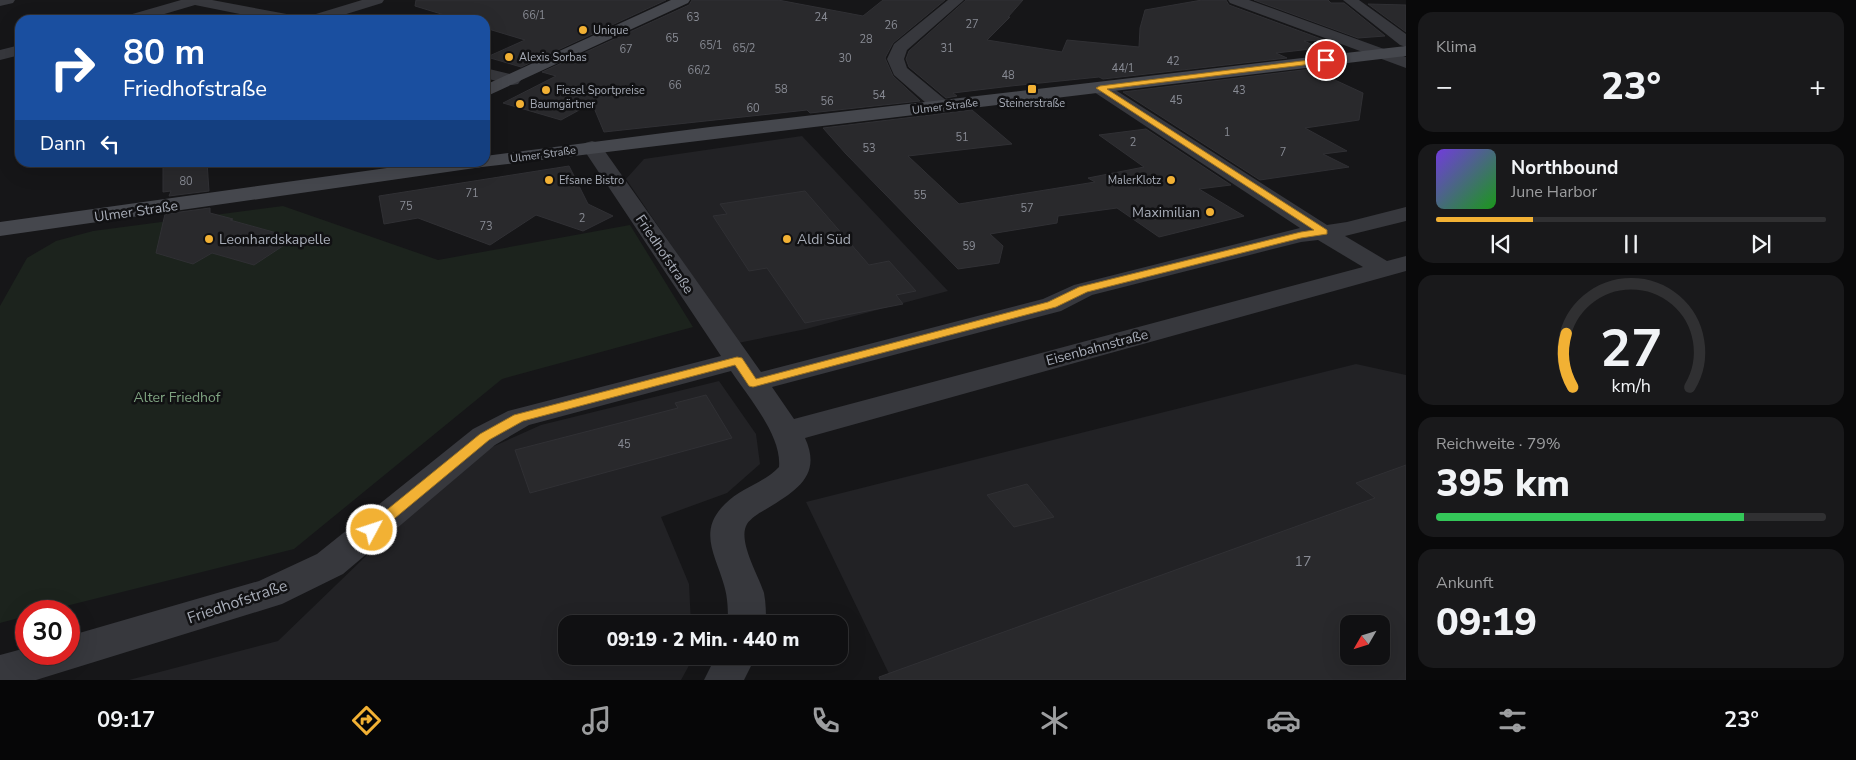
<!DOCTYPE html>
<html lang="de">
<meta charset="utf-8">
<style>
:root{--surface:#101012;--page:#19191b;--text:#f1f3f6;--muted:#9c9d9f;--line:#303032;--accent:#f2b134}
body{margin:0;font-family:"Nunito Sans",sans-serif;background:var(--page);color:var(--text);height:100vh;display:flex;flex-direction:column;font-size:19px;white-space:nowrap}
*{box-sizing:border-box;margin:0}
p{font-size:16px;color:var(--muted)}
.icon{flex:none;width:28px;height:28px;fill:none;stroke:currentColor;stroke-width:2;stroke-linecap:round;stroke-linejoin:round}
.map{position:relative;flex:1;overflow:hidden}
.panel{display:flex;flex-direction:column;gap:12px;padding:12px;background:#09090a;width:450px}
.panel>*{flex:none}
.top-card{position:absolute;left:15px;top:15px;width:475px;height:152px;border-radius:15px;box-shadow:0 5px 20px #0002,0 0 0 1px var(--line);background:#1a4fa0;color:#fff;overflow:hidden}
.needle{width:32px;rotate:231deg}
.fabs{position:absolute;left:1340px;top:615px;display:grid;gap:10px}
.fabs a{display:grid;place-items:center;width:50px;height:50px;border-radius:10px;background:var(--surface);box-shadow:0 5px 20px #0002,0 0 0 1px var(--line);font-size:25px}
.speed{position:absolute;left:15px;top:600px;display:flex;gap:10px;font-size:25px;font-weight:700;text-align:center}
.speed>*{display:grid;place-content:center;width:65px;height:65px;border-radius:50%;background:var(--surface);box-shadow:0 5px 20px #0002,0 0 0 1px var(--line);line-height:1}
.speed .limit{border:8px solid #d22;background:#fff;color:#111}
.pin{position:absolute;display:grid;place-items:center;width:42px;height:42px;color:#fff;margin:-21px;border:2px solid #fff;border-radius:50%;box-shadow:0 1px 5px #0007}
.me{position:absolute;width:55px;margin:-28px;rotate:50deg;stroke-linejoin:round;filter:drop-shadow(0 0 4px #0008)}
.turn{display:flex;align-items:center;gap:18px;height:105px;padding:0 25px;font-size:22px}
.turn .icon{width:65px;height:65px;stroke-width:2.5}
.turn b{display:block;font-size:35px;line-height:42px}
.then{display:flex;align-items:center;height:48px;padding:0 25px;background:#0003;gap:10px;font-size:19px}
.big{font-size:38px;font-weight:800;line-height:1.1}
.panel .tile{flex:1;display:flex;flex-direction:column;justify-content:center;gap:8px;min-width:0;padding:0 18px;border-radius:15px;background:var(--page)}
.panel .dial{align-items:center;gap:0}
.dial svg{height:130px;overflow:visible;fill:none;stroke:var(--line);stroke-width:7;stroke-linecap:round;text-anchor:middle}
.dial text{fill:var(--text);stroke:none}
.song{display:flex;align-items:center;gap:15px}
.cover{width:60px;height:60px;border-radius:8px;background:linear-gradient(135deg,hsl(260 70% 55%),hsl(120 70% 35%))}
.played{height:5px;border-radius:2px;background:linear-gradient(90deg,var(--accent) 25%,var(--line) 25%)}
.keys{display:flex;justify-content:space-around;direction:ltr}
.heat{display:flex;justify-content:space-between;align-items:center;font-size:28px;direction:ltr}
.charge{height:8px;border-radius:4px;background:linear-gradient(90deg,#34c759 79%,var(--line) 0)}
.trip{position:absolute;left:558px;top:615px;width:290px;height:50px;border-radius:15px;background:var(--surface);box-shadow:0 5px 20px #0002,0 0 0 1px var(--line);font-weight:800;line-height:50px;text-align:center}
.menu{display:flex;height:80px;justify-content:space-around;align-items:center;background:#060607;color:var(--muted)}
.menu .icon{width:35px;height:35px}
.menu .current{color:var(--accent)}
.menu b{font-size:22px;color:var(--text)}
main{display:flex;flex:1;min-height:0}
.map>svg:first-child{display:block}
.built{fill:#222225;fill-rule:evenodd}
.green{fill:#1c231d}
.building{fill:#29292c;stroke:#303034;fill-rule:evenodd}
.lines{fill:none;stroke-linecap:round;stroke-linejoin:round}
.street{fill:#37383d;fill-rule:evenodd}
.secondary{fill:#45474d;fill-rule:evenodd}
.route{fill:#f2b134;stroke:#9d7322}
.poi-dot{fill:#f2b134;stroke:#111113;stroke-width:2}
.labels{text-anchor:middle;stroke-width:5;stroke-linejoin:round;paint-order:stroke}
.number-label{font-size:11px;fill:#888b94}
.far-poi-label{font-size:11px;fill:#a8adb8;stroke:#111113;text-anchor:start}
.far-street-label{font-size:11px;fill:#a8adb8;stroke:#111113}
.street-label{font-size:14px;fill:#a8adb8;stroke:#111113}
.poi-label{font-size:14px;fill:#a8adb8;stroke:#111113;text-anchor:start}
.park-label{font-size:14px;fill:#7fa381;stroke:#111113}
.near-number-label{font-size:14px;fill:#888b94}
.near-street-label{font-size:16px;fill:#a8adb8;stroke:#111113}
</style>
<main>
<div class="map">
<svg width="1406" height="680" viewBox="0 0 1406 680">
<rect width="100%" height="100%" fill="#161618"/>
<path class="built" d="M802,136L948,291L806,329L738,343L626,179L644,159Z
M1356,364L1406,375V680H892L806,502ZM1349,624H1381V656H1349Z
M719,381L756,434L760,464L727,493L661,517L689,584L691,624H566V656H692V660L681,680H129L278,641L422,502L481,452L541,425Z"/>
<path class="green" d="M283,206L438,260L630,225L693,327L502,379L294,549L46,611H26V616L0,623V306L27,258L56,241L93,231Z"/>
<path class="building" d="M416,0H666L521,67L487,57L525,40L485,28V20H461L415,6Z
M692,0H778L863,16L883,0H945L893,43L885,58L893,76L920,101L810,113L807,110L604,132L592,103L561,120L503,103L556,76L542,72L689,5Z
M966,0H1023L1008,17H1010L987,40L1062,52L1067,40L1139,47L1140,28L1145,10L1202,0H1226L1229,5L1324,40L1304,41L1320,48L1276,53L1287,58L1103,79L1099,77L1011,86L953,93L957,96L946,98L909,67L906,59L909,51Z
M1254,0H1328L1331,3H1344L1385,36L1358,38Z
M1368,4L1406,5V32Z
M1311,69L1363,93L1359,120L1305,128L1347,151L1323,154L1349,167L1260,180L1123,92Z
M972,110L1012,144L908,156L959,204L1095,182L1088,178L1144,167L1099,135L1146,129L1231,185L1199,189L1244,216L1159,237L1117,208L1058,216L1057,223L990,234L1003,246L999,263L958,269L846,154L823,128Z
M163,162H207L209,191L169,196L171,191L163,192Z
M569,166L588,204L613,216L583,231L536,215L490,245L418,218L384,224L379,196Z
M805,191L869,265L889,261L916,291L896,295L903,304L805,323L767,268L749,271L713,216L727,214L720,204Z
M210,208V213L233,219L230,220L295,238L254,265L212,253L193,264L156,253L165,214Z
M706,395L732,438L530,493L515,450L678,408L675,403Z
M1406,465V680H880L879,677L1375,498L1356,483ZM1349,624H1381V656H1349Z
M1027,484L1054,517L1014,527L987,495Z"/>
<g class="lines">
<path class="street" d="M0,0H15L13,3L0,6Z
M181,0H212L292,15L297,17L300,20H269L195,5L144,20H119L122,17Z
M362,0H384L382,3L327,20H303L306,17Z
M948,0H964L907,50L904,59L907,68L948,102L950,106L948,110L941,112L934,110L894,75L887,59L894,44Z
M1228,0H1249L1406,57V68L1230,3Z
M1343,0H1359L1406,34V47L1400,45Z
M20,45V55L0,60V50Z
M485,68L518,76L521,80L518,84L512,85L485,78Z
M1100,83L1106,84L1327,225L1347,222L1406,207V221L1345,236L1387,261L1406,256V271L805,438C822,475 797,490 768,508C761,512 752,517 747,524C737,541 759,576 764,593C766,603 766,614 766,624H728C728,611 728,598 724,585C716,556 697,531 725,504C741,488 764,483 779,467C782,435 748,397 731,371L529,425L495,445L343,574L282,604L36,680H0V655L26,648V654H69V636L259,581L317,554L473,429L508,411L721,356L582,147L585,143L592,141L599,143L761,372L1043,299L1074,285L1300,228L1094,92L1091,88L1094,84ZM1318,240L1363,267L794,419L772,387L1061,311L1092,295L1301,242Z
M716,656H756L744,680H704Z"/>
<path class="secondary" d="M671,0H690L688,3L485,97V85Z
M1406,46V56L482,167L0,236V222L430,162H485V156L710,127Z"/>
</g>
<path class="route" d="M1326,58L1328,59V62L1107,89L1327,230V234L1301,238L1087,292L1056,307L753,387L749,386L735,365L523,421L489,440L377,533L372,535L367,533L365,530L367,526L480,434L514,415L737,357L742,358L756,379L1048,302L1079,287L1301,232L1314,230L1096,88L1100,86Z"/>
<g class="poi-dot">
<circle cx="583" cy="30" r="5"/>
<circle cx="509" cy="57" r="5"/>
<rect x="1027" y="84" width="10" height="10" rx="2.5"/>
<circle cx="546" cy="90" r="5"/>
<circle cx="520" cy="104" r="5"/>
<circle cx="549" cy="180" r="5"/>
<circle cx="1171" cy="180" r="5"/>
<circle cx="1210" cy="212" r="5"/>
<circle cx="209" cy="239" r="5"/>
<circle cx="787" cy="239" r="5"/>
</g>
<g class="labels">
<g class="number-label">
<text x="534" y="19">66/1</text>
<text x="693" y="21">63</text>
<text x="821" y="21">24</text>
<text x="972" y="28">27</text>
<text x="891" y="29">26</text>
<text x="672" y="42">65</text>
<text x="866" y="43">28</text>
<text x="711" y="49">65/1</text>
<text x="744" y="52">65/2</text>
<text x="947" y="52">31</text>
<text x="626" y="53">67</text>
<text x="845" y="62">30</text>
<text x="1173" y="65">42</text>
<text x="1123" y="72">44/1</text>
<text x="699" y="74">66/2</text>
<text x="1008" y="79">48</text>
<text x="675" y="89">66</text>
<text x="781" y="93">58</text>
<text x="1239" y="94">43</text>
<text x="879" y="99">54</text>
<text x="1176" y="104">45</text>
<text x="827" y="105">56</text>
<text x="753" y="112">60</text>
<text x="1227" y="136">1</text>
<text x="962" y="141">51</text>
<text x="1133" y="146">2</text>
<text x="869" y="152">53</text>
<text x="1283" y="156">7</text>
<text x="186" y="185">80</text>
<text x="472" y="197">71</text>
<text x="920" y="199">55</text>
<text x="406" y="210">75</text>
<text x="1027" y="212">57</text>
<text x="582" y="222">2</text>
<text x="486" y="230">73</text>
<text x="969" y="250">59</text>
<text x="624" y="448">45</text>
</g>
<g class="far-poi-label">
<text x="593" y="34">Unique</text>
<text x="519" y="61">Alexis Sorbas</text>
<text x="556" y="94">Fiesel Sportpreise</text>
<text x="1032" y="107" text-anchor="middle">Steinerstraße</text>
<text x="530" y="108">Baumgärtner</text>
<text x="559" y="184">Efsane Bistro</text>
<text x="1161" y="184" text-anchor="end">MalerKlotz</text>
</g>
<g class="far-street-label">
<text transform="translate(945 106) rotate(-7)" y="4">Ulmer Straße</text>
<text transform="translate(543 154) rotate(-8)" y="4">Ulmer Straße</text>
</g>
<g class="street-label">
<text transform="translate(136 211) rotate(-8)" y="5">Ulmer Straße</text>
<text transform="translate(665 254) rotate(56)" y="5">Friedhofstraße</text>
<text transform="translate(1097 347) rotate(-15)" y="5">Eisenbahnstraße</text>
</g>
<g class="poi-label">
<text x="1200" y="217" text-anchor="end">Maximilian</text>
<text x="219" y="244">Leonhardskapelle</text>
<text x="797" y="244">Aldi Süd</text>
</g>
<g class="park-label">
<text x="177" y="402">Alter Friedhof</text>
</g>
<g class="near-number-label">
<text x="1303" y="566">17</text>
</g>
<g class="near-street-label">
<text transform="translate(237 601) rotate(-19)" y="6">Friedhofstraße</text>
</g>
</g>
</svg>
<div class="fabs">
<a><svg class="needle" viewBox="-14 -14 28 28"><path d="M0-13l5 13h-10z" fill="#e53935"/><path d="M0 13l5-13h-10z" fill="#9c9d9f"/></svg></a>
</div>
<div class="speed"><div class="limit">30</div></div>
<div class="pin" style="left:1326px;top:60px;background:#d93025"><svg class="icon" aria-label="arrive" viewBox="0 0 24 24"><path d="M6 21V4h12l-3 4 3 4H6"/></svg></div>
<svg class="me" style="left:372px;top:530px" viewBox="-20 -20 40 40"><circle r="17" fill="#f2b134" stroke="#fff" stroke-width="3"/><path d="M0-11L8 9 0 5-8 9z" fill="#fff"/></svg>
<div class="trip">09:19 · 2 Min. · 440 m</div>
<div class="top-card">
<div class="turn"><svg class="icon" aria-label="right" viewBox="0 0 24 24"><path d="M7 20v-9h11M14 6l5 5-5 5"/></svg><div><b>80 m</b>Friedhofstraße</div></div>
<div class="then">Dann<svg class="icon" aria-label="left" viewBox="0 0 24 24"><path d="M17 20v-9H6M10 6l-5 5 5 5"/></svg></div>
</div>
</div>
<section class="panel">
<div class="tile"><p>Klima</p>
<div class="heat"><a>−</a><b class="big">23°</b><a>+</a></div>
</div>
<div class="tile">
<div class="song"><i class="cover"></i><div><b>Northbound</b><p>June Harbor</p></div></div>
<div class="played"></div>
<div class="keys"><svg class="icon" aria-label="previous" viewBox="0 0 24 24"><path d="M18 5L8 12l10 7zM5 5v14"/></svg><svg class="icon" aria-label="pause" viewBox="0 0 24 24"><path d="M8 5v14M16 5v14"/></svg><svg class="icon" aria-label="next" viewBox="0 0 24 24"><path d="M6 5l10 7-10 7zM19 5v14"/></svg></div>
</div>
<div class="tile dial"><svg viewBox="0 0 100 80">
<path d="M14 69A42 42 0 1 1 86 69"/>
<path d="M14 69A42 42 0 0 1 10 36" stroke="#f2b134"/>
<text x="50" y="56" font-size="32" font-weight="700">27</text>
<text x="50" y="72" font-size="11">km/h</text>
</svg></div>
<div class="tile"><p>Reichweite · 79%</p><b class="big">395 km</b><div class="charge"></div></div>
<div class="tile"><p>Ankunft</p><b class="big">09:19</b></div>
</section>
</main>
<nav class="menu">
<b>09:17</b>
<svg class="icon current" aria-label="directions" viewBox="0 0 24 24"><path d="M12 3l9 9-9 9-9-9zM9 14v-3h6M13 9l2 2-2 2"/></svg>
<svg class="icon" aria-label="music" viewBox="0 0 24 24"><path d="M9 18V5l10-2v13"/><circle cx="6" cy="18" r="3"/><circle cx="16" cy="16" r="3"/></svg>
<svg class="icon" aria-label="phone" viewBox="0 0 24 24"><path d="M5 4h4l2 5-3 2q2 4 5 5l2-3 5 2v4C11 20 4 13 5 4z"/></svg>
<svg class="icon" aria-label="climate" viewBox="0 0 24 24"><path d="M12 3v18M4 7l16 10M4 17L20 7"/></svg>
<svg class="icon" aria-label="car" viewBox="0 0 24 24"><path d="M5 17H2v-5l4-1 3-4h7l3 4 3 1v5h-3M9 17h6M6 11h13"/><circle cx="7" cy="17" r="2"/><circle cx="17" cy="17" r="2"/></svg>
<svg class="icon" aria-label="filters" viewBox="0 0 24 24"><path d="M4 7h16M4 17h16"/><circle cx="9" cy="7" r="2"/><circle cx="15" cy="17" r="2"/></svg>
<b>23°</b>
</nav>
